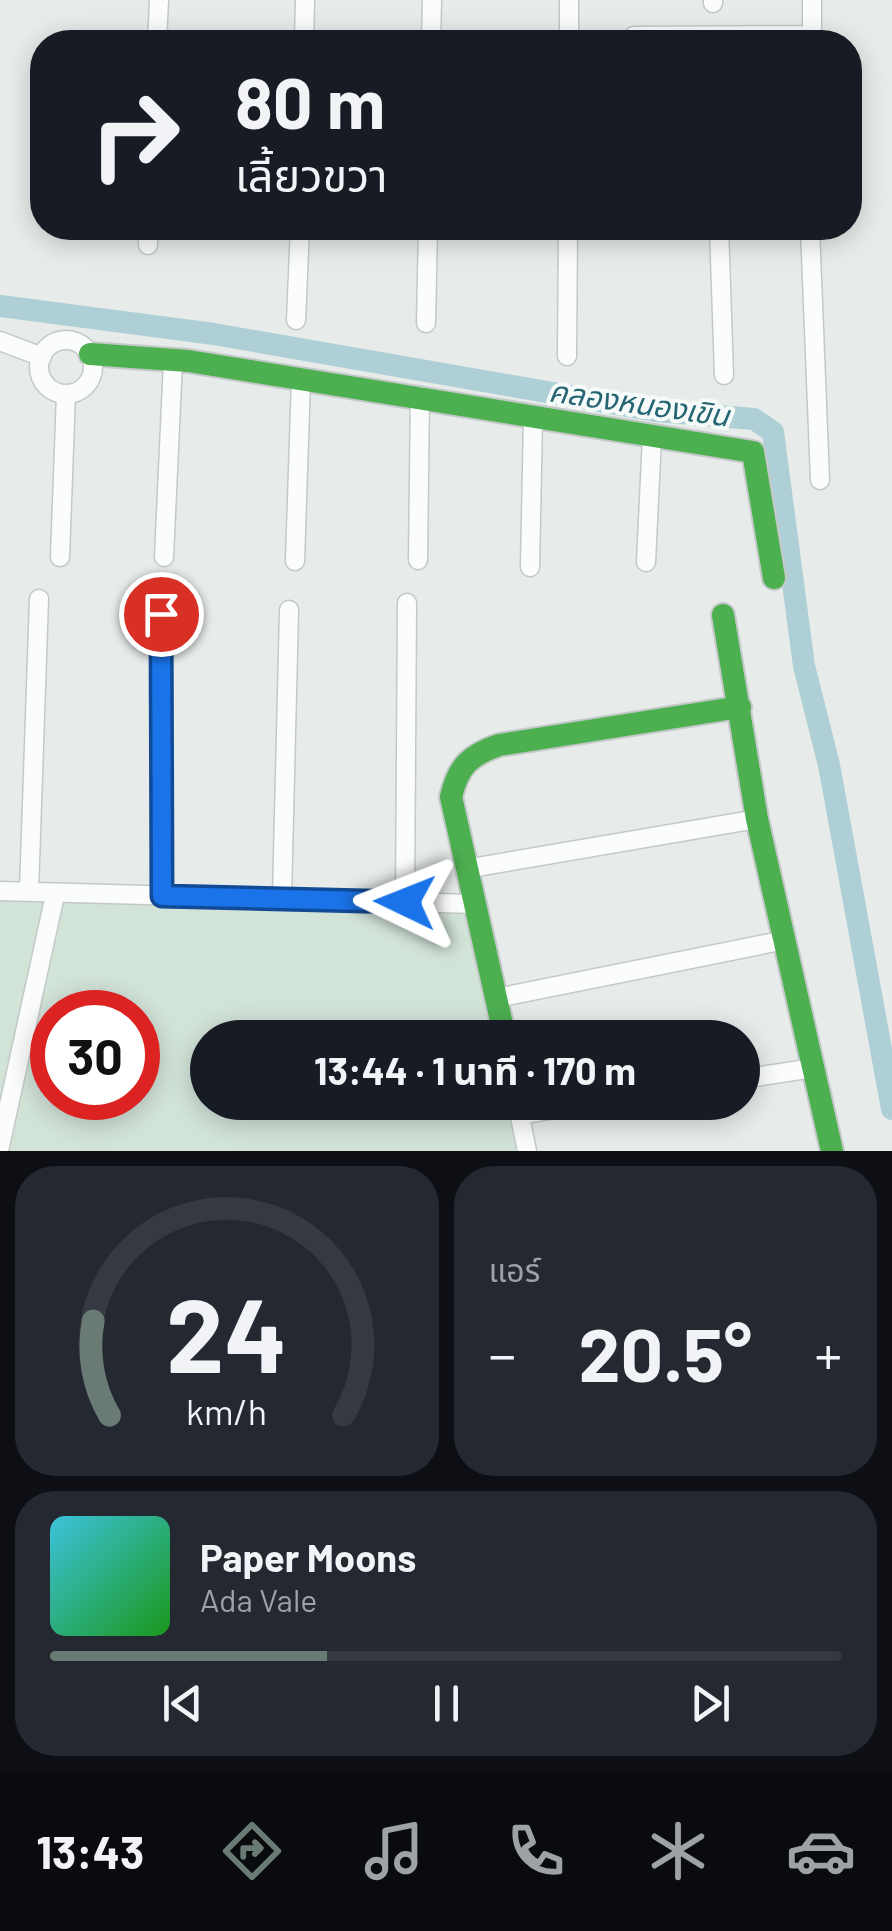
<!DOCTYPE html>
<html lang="th">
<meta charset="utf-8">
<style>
:root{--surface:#171b24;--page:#242831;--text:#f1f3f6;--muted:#9ea1a6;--line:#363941;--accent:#6a7b76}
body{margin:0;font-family:Barlow,"Noto Sans Thai",sans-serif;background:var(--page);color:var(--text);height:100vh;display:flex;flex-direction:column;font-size:38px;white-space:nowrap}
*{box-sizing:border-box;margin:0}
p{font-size:32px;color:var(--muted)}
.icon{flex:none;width:55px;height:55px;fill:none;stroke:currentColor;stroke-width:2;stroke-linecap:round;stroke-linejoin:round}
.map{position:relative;height:1151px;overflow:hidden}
.details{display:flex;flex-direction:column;gap:15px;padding:15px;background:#0d0f14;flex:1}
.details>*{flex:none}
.hud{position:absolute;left:30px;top:30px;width:832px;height:210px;border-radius:40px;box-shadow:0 5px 25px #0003;background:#171b24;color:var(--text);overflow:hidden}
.speed{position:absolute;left:30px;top:990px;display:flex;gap:20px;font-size:50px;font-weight:700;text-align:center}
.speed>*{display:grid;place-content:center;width:130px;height:130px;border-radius:50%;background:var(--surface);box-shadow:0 5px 25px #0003;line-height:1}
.speed .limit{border:15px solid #d22;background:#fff;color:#111}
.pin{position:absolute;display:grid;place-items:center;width:85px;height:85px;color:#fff;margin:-42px;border:5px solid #fff;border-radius:50%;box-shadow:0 2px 10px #0007}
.me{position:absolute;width:110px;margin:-55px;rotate:272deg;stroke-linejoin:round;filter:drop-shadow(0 0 8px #0008)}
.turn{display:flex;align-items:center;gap:35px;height:210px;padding:0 40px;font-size:45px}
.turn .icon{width:130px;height:130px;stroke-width:2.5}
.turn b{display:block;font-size:70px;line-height:85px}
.big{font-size:75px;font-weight:700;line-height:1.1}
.details .card{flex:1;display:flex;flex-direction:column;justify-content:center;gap:15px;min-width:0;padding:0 35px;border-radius:40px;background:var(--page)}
.details .dial{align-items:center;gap:0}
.dial svg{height:260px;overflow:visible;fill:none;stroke:var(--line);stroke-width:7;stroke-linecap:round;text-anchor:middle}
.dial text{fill:var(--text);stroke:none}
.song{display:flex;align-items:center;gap:30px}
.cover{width:120px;height:120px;border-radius:15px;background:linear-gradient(135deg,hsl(190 70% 55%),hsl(120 70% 35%))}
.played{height:10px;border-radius:5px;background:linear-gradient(90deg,var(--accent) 35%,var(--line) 35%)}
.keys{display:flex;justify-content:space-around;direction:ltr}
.heat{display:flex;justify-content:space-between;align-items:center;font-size:55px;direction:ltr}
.details .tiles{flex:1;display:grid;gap:15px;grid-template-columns:1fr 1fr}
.card:last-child{grid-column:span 2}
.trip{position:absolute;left:190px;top:1020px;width:570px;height:100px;border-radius:50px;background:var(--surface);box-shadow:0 5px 25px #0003;font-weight:700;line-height:100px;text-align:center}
.tab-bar{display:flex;height:160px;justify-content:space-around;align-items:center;background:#090b0e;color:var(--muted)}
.tab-bar .icon{width:70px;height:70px}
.tab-bar .current{color:var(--accent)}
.tab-bar b{font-size:45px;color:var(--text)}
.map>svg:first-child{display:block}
.green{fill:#d2e3d8;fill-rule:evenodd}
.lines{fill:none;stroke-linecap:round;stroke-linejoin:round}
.canal{stroke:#adcfd5;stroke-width:22}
.street-casing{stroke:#c4c9c7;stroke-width:21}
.fast-casing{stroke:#c3c9c7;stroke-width:26}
.street{stroke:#fbfcfc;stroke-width:18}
.fast{stroke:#4caf50;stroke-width:22}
.route-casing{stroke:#114b97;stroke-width:25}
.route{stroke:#1a73e8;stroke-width:18}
.labels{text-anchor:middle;stroke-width:8;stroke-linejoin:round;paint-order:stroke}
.water-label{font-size:30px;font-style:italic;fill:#266674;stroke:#f6faf8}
</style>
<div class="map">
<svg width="892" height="1151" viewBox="0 0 892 1151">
<rect width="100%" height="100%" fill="#e7ecea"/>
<path class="green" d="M0,893L474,909L498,1037L208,1038V1102L511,1103L521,1151H0ZM52,1012H138V1098H52Z"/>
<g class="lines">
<path class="canal" d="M0,306L214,334L656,411L754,419L773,432L804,666L829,765L892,1109"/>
<g class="street-casing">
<path id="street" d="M713,0V3
M634,36L812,35
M157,42L159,0
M304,42L305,0
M431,42L432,0
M569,42V0
M812,42V0
M719,228L724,375
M810,228L820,480
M148,245V228
M296,320L300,228
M426,323L428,228
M39 367a27 27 0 1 1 54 0a27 27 0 1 1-54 0Z
M0,341L42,357
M567,356L568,228
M60,557L66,394
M164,557L173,361
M418,560L420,396
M295,561L301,379
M646,562L652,437
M530,567L533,419
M161,614L162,896
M465,869L757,819
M0,891L475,904
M29,892L39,599
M282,898L289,610
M405,902L407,603
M497,998L785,940
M742,1079L813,1068
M517,1102L527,1151
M520,1115L596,1102
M0,1146L55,895"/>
</g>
<g class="fast-casing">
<path id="fast" d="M90,354L188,361L753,452L774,578
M723,615L757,819L832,1151
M505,1038L451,797C458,766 470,755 499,745L740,707"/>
</g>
<use href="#street" class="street"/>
<use href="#fast" class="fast"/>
</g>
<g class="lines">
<g class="route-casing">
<path id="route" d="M161,614L162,896L405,902"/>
</g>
<use href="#route" class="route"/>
</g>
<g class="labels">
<g class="water-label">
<text transform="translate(639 404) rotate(8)" y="10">คลองหนองเขิน</text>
</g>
</g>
</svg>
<div class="speed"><div class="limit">30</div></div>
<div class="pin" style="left:161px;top:614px;background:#d93025"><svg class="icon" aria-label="arrive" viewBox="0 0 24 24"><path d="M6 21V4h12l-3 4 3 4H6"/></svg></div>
<svg class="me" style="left:405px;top:902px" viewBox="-20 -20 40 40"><path d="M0-17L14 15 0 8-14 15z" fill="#1a73e8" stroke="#fff" stroke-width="4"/></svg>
<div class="trip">13:44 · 1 นาที · 170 m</div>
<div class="hud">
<div class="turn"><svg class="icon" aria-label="right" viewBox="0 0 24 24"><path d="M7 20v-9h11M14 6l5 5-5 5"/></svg><div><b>80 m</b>เลี้ยวขวา</div></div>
</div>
</div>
<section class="details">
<div class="tiles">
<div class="card dial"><svg viewBox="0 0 100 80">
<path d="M14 69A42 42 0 1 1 86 69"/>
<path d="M14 69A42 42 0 0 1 9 40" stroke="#6a7b76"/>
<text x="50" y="56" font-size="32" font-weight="700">24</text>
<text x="50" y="72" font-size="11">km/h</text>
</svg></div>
<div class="card"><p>แอร์</p>
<div class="heat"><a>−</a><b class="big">20.5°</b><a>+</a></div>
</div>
<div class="card">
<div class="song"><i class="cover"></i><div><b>Paper Moons</b><p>Ada Vale</p></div></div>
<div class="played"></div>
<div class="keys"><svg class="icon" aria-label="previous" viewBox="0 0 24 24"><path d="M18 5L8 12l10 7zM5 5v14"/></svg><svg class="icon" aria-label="pause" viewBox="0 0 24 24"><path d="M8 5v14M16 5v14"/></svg><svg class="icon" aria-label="next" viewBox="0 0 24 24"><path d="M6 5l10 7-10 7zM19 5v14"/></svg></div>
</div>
</div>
</section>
<nav class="tab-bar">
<b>13:43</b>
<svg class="icon current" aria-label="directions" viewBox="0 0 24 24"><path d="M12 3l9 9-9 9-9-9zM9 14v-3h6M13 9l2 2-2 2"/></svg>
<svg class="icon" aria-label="music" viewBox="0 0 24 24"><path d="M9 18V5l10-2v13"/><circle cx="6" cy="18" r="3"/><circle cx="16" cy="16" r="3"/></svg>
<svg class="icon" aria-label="phone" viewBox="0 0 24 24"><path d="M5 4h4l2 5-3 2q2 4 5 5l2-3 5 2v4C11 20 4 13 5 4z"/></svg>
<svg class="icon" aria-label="climate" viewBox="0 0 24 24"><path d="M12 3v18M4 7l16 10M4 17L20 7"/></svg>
<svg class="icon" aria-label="car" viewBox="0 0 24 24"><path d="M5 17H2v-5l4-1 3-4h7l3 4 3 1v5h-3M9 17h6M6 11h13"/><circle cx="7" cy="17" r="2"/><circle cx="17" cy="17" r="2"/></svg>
</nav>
